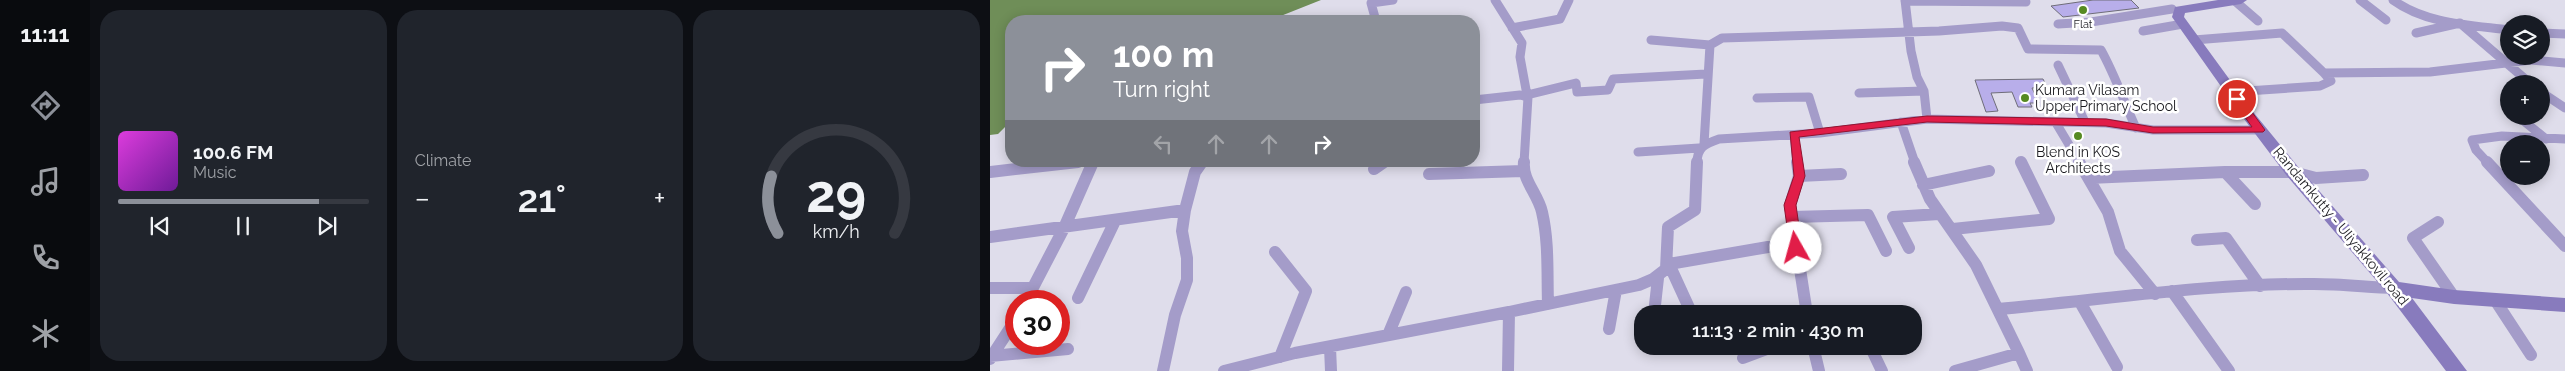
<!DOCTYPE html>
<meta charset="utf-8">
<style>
:root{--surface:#171b24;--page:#20242c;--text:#f1f3f6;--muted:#9ea1a6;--line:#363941;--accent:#8c9099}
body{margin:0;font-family:Raleway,sans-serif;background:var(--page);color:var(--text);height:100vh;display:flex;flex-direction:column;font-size:19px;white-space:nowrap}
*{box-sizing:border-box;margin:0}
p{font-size:16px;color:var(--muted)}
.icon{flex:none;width:28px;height:28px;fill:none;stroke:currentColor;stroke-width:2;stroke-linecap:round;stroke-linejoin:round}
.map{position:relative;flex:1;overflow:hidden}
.details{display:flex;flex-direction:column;gap:10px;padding:10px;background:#0d0f14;width:900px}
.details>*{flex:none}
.top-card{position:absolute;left:15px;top:15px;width:475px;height:152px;border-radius:20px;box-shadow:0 2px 12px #0003;background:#8c9099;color:#fff;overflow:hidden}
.tools{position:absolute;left:1510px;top:15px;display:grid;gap:10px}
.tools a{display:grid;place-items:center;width:50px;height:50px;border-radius:50%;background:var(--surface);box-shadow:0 2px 12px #0003;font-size:25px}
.speed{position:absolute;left:15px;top:290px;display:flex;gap:10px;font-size:25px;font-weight:700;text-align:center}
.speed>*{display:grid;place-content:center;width:65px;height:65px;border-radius:50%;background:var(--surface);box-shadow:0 2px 12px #0003;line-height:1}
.speed .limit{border:8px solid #d22;background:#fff;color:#111}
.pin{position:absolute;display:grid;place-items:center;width:42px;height:42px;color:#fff;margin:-21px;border:2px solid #fff;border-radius:50%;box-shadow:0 1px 5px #0007}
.me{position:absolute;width:55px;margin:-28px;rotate:353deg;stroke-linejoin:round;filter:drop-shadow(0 0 4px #0008)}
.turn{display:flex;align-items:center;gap:18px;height:105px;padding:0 25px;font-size:22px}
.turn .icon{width:65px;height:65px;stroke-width:2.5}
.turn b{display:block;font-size:35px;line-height:42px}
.lanes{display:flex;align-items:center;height:48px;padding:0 25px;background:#0003;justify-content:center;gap:25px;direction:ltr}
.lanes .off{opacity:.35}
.big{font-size:38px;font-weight:600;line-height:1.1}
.details .tile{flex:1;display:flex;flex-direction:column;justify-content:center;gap:8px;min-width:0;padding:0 18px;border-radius:20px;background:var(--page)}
.details .dial{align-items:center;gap:0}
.dial svg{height:130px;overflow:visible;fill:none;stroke:var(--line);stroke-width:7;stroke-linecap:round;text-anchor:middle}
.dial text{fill:var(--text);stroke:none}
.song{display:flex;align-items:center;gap:15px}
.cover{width:60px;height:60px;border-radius:8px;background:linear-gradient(135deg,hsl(300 70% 55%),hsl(280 70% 35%))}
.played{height:5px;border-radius:2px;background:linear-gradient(90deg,var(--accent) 80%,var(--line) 80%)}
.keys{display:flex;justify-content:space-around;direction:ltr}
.heat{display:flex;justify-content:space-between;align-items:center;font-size:28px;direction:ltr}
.details .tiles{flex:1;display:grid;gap:10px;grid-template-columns:repeat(3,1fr)}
.trip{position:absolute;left:644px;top:305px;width:288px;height:50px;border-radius:20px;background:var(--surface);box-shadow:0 2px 12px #0003;font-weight:600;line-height:50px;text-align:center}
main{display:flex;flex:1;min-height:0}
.menu{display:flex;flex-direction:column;width:90px;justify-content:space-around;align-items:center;background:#090b0e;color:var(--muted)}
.menu .icon{width:35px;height:35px}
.menu .selected{color:var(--accent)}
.menu b{font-size:22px;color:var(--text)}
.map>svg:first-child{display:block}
.water{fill:#6f8e58}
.building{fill:#b8aeea;stroke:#6f6d79}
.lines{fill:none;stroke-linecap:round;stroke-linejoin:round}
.street-far1{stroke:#a49cc9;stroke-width:9}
.street{stroke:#a49cc9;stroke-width:12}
.secondary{fill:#887bbd;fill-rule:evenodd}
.route{fill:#e11d48;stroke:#92132f}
.poi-dot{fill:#568a22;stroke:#fff;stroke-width:2}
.labels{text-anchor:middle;stroke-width:5;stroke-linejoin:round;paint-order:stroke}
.far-poi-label{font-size:11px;fill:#1a1a1f;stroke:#fff}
.poi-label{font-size:14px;fill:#1a1a1f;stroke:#fff;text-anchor:start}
.street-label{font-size:14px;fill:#1a1a1f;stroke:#fff}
</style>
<main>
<nav class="menu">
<b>11:11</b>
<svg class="icon selected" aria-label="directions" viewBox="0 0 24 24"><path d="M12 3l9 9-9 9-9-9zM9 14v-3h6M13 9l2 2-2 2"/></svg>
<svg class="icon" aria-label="music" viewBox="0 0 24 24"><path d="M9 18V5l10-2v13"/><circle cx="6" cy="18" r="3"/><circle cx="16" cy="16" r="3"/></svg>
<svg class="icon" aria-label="phone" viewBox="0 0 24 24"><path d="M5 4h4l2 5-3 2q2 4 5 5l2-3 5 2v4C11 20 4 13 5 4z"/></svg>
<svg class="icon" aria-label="climate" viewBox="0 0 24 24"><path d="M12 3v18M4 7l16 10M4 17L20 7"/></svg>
</nav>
<section class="details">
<div class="tiles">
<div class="tile">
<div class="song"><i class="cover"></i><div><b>100.6 FM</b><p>Music</p></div></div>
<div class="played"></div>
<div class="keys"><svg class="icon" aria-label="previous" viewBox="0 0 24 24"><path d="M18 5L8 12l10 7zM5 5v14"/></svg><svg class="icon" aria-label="pause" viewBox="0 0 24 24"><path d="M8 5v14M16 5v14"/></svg><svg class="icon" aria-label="next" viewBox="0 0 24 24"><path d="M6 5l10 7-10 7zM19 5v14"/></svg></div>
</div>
<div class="tile"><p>Climate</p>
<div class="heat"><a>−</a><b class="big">21°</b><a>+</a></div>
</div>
<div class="tile dial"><svg viewBox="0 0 100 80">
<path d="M14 69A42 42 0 1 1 86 69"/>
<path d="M14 69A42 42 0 0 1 10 34" stroke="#8c9099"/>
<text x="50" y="56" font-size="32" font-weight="700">29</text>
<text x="50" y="72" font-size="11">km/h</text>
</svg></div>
</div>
</section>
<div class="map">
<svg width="1575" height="371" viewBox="0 0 1575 371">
<rect width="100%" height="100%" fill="#dfddeb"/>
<path class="water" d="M0,0H331L278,21H21V121L8,134L0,135Z"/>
<path class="building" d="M1103,0H1141L1149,8L1073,17L1061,6Z
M1053,79L1057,87L1042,88L1049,103H1040L1042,107H1028L1022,92L1001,93L1008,111L996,112L985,80Z"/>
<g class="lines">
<path class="street-far1" d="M505,0L532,43L530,57L537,95L586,83L587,92L618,90L623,79L716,74
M915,0L921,51L927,77L934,91L937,119
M1370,0L1396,20
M1403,0C1436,24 1480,25 1519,30
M915,1L1036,2
M1245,1L1268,21
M386,21L381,3L403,0
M1068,24L1101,22L1182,9
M522,28L570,19L579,0
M1153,31L1193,24
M1426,33L1470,23L1541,84
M1551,33L1575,34
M661,40L720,45
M1204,40L1292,33L1334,73
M1068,65L1095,122
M1242,92L1330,86L1341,81L1334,73L1440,72L1541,60L1575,63
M1551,92L1575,108
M869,93L934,91
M767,98L819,97L830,133
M484,100L530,95L538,97L534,163
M1530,118L1556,139
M911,122L925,163
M1066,123L1090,163
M804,135L807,163
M714,144L720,45L732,38L949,31L1012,26L1028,28L1038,49L1111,50C1125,75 1134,102 1146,128
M648,152L709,148
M77,163L97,161
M102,163L103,161
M211,163L213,161
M392,163L395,161
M707,163C707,147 715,144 729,139L830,133L937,119L1116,123L1163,130H1270
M1498,163L1486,150L1482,140L1512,136L1575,139"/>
<path class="street" d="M534,162C532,180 548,194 552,212C559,242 557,273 558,304
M807,162L809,176L800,205L817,314
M924,162L940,199L986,265L1029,353L965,371
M1089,162L1118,212L1130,251L1165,294
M1497,162L1575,246
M384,169L394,162
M0,172L88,162
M1235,172L1265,204
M439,174L533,171
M809,176L851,174
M1099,178L1235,172H1303L1326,178L1373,175
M933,185L999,171
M802,217L878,215L896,251
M1448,222L1423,238L1464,297
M963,229L1059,219L1031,162
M0,237L195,210
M1207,240L1236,238L1270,286
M919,248L903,217L949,214
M285,252L316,291L290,357
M0,288H43
M1182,291L1239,371
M88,298L125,221
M1505,300L1541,355
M36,301L74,228L103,162
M1090,302L1127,367
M1008,309C1113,300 1218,283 1324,284C1351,284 1377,287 1404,288
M701,312L679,264L778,247
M664,314L668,278
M619,329L626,290
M398,335L416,292
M823,346L829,371
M880,346L892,371
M340,347L341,371
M1029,353L1037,371
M0,356L78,349
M753,358L785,346
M0,359L26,319
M173,371L185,315L197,280V258L192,231L195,210L205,172L212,162
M234,371L305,353L519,312
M518,371L519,312L649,285L663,279L676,269L678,227L705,210L707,162"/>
<path class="secondary" d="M1228,0H1257L1251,4L1195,13L1194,17L1264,113L1309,168L1409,282L1464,290L1575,298V312L1464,304L1422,298L1477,371H1456L1397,293L1297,176L1254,119L1182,17L1185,7Z"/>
</g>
<path class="route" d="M1244,97H1251L1275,130L1273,132L1163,133L1116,126L937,122L809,137L815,176L806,205L812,248L806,253L800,248L794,205L804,176L800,132L937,116L1116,119L1163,127H1262L1242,99Z"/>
<g class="poi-dot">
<circle cx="1093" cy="10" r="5"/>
<circle cx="1035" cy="98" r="5"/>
<circle cx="1088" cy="136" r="5"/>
</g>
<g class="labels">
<g class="far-poi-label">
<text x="1093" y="28">Flat</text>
</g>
<g class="poi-label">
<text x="1045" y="95">Kumara Vilasam<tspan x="1045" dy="16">Upper Primary School</tspan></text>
<text x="1088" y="157" text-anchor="middle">Blend in KOS<tspan x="1088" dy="16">Architects</tspan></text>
</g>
<g class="street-label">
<text transform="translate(1351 226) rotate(50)" y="5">Randamkutty - Uliyakkovil road</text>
</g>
</g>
</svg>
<div class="tools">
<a><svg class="icon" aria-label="layers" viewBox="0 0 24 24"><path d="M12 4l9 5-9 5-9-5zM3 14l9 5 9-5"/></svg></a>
<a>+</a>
<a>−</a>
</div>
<div class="speed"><div class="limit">30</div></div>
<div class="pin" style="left:1247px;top:99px;background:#d93025"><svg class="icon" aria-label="arrive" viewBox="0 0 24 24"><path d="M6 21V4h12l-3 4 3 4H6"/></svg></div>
<svg class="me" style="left:806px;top:248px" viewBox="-20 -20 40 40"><circle r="19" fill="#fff"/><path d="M0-13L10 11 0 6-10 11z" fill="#e11d48"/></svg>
<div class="trip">11:13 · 2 min · 430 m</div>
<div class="top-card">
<div class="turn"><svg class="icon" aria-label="right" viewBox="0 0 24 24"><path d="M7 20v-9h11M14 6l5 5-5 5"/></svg><div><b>100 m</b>Turn right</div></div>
<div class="lanes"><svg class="icon off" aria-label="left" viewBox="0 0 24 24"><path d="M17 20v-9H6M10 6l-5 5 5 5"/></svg><svg class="icon off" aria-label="ahead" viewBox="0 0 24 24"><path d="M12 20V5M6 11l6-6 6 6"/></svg><svg class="icon off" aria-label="ahead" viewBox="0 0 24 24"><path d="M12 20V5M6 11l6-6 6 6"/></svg><svg class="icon" aria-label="right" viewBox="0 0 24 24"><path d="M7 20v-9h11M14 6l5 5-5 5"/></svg></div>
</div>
</div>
</main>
